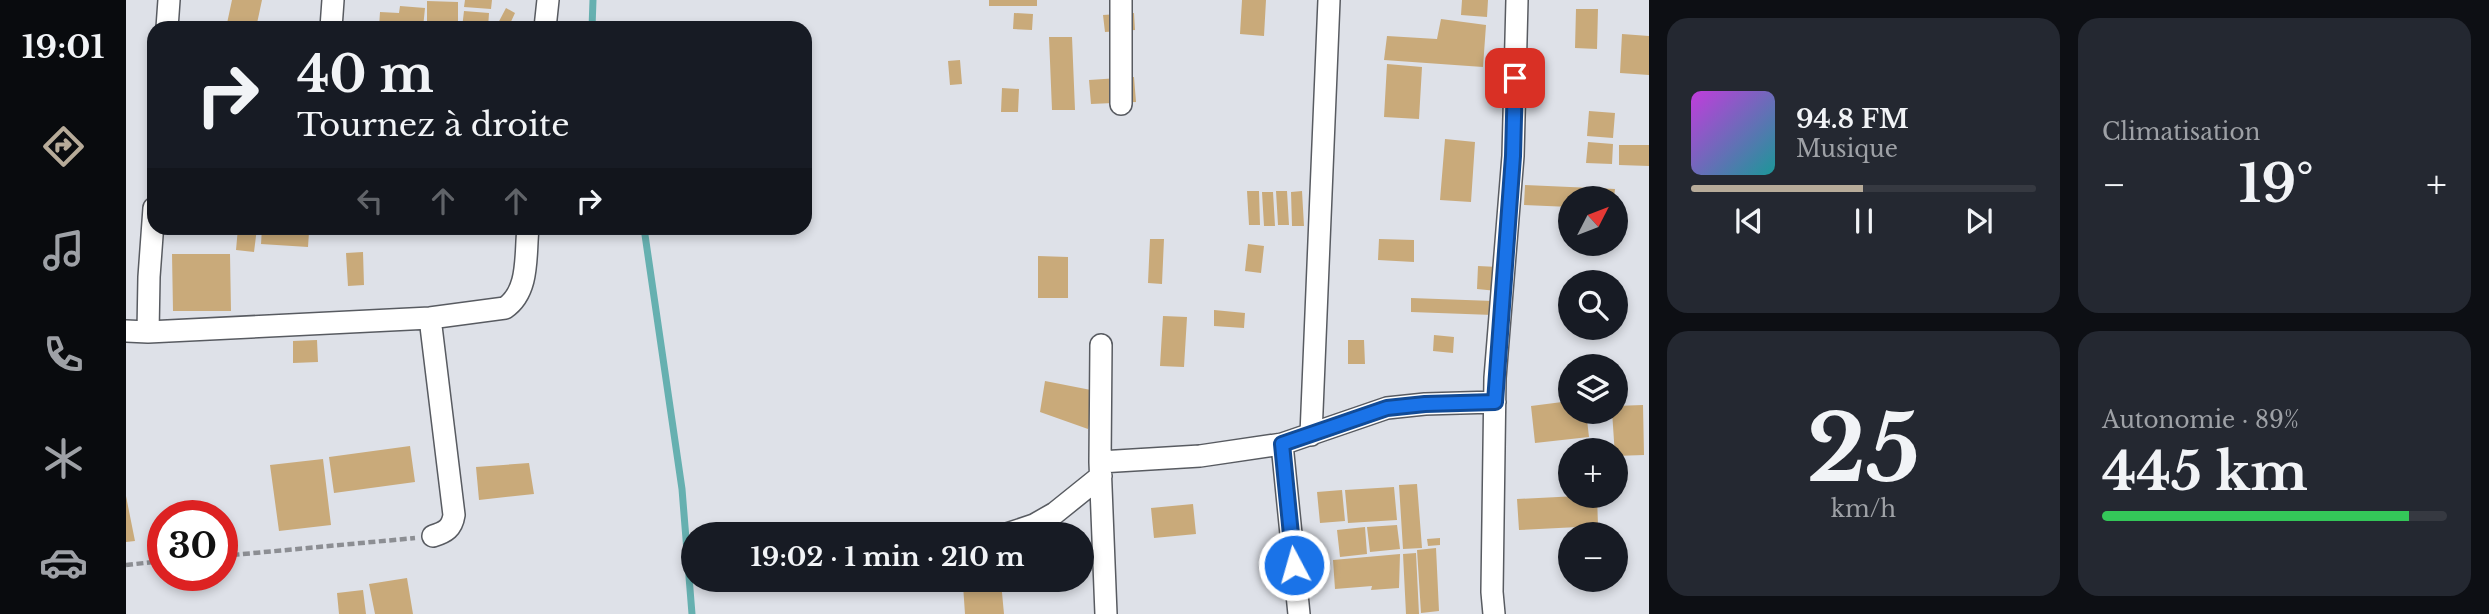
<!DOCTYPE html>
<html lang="fr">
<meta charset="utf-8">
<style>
:root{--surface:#171b24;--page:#242831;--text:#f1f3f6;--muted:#9ea1a6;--line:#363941;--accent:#b7ab99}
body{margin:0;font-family:"Libre Baskerville",serif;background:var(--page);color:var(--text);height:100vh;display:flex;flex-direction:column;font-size:26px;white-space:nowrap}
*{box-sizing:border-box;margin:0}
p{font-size:23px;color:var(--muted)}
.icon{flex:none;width:38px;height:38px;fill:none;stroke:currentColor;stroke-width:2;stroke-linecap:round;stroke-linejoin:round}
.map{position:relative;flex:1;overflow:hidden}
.side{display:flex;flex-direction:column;gap:18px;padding:18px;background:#0d0f14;width:840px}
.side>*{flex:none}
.hud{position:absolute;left:21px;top:21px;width:665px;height:214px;border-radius:21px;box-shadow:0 4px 10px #0003;background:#171b24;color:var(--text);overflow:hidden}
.needle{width:46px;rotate:48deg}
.buttons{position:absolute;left:1432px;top:186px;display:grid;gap:14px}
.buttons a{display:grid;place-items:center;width:70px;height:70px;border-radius:50%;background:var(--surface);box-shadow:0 4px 10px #0003;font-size:35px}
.speed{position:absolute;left:21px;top:500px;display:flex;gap:14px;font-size:35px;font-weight:700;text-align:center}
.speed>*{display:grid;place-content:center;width:91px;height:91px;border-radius:50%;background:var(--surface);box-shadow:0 4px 10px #0003;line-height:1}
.speed .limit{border:10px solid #d22;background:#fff;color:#111}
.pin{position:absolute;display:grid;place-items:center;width:60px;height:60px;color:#fff;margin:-30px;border-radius:14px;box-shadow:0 4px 10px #0006}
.me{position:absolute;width:77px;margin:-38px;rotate:354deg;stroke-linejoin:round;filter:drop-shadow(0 0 5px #0008)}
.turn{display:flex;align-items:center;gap:24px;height:147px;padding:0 35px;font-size:32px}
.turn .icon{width:91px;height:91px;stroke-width:2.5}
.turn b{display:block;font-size:49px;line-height:60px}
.lanes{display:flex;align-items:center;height:66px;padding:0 35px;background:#0003;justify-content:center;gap:35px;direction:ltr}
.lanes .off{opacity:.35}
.big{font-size:52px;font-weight:700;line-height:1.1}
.side .widget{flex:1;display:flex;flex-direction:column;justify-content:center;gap:10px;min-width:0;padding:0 24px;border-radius:21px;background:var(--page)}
.side .dial{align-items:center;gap:0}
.dial b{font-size:91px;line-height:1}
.song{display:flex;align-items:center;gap:21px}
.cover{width:84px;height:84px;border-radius:10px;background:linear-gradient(135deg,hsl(290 70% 55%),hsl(180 70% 35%))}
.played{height:7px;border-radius:4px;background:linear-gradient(90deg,var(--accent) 50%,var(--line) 50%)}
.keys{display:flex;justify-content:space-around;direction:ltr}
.heat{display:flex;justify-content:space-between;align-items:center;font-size:38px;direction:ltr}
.charge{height:10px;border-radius:5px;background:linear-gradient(90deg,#34c759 89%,var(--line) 0)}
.side .tiles{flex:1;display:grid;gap:18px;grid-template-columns:repeat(2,1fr)}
.trip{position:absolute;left:555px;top:522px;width:413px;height:70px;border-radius:35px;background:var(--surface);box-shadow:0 4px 10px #0003;font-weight:700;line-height:70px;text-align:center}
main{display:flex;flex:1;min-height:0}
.tab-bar{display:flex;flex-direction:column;width:126px;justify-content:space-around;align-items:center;background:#090b0e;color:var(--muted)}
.tab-bar .icon{width:49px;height:49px}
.tab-bar .current{color:var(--accent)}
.tab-bar b{font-size:32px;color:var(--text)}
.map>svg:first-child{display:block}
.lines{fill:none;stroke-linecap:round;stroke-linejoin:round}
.stream{stroke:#66b0b0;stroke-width:7}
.building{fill:#c9aa7a}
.minor-casing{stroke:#585b61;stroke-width:24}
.path{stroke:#8c8e93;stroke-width:4.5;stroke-dasharray:7 3.5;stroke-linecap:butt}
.minor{stroke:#fff;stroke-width:21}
.route-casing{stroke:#114b97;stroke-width:18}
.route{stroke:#1a73e8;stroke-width:12}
</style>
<main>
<nav class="tab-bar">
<b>19:01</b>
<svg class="icon current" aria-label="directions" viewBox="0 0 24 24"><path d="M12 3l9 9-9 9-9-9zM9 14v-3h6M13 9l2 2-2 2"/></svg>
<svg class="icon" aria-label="music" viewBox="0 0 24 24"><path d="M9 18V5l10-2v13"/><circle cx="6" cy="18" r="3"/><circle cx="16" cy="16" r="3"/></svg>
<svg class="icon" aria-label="phone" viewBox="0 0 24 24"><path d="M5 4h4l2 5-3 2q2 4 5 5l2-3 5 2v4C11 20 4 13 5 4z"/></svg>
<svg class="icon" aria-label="climate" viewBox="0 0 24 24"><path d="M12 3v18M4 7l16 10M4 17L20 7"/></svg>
<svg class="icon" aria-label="car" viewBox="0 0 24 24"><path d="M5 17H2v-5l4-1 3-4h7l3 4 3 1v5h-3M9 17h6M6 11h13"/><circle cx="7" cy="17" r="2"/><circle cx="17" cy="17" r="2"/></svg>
</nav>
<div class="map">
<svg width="1523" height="614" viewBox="0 0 1523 614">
<rect width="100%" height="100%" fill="#dee1e8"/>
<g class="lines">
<path class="stream" d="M466,28L467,0
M518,228L556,489L566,614"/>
</g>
<path class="building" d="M106,0H136L130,28H100Z
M339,0H366L365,9L338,7Z
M863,0H911V6H863Z
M1116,0H1140L1138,36L1114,34Z
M1336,0H1362L1361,17L1335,15Z
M301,1L332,2V28H301Z
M274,6L299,8L297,28H253L254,12L273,13Z
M380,8L389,13L382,28H372L370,27Z
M1450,9H1472L1471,49L1449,48Z
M338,11L363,13L362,28H336Z
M888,13L907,14L906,30L887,29Z
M1008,13L1009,30L979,32L977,15Z
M1315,19L1360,25L1357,67L1258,60L1261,36L1311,39Z
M1496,34L1523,36V75L1494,73Z
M923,37H946L949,110H926Z
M834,60L836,84L824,85L822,61Z
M1261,64L1296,67L1293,119L1258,117Z
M1008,77L1010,102L965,104L963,80Z
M876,88L893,89L892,112H875Z
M1463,111L1489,113L1487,138L1461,136Z
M1319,139L1349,142L1345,202L1314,200Z
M1462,142L1487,144L1486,164L1460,163Z
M1493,145H1523V166L1493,165Z
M1399,185L1489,189L1488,198H1444V207L1398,205Z
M1121,191H1133L1134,225H1123Z
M1150,191H1161L1163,225H1152Z
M1176,191L1178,226H1166L1165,192Z
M1136,192H1147L1149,226H1138Z
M112,228H131L128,252L110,250Z
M136,228H200V233L183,232L182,247L135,244Z
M1024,239H1038L1036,284L1022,283Z
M1253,239L1288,240V262L1252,260Z
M1122,244L1138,246L1135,273L1119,271Z
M237,252L238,285L222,286L220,253Z
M46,254H104L105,311H47Z
M912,256L942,257V298H912Z
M1352,266L1372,267L1371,291L1351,289Z
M1285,298L1367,301V315L1285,312Z
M1088,310L1119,313L1118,328L1088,326Z
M1037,316L1061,317L1058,367L1034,366Z
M1308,335L1328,337L1327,353L1307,351Z
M191,340L192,362L167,363V341Z
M1222,340H1238L1239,364H1222Z
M919,381L970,391L962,429L914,412Z
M1444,401V411H1460L1463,437L1409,443L1405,406Z
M1517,405L1518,455L1489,456L1486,411H1489V406Z
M284,446L289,482L208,493L203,457Z
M197,459L205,525L153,531L144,465Z
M403,463L408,494L353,500L350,467Z
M1291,484L1296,548L1277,549L1273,485Z
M1268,487L1271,520L1222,523L1219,490Z
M1216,490L1219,521L1194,523L1191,492Z
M1471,495L1472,526L1393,530L1391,499Z
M0,496L9,541L0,542Z
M1067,504L1070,534L1028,538L1025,508Z
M1271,525L1274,549L1244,552L1241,527Z
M1239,527L1241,554L1214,557L1211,530Z
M1314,538V545L1302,546L1301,539Z
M1310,548L1313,611L1295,613L1291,550Z
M1290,553L1293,614H1280L1277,554Z
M1274,554L1273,588L1245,590L1246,586L1209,589L1207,560Z
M281,578L287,614H249L243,584Z
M875,582L878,614H839L837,585Z
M237,590L240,614H213L211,593Z"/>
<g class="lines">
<g class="minor-casing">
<path id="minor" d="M41,28L43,0
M205,28L207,0
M419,28L422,0
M995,104V0
M304,318L328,515C326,528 320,532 307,536
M0,331L22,332L304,318L379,308C404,291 399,254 402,228
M22,332L23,277L28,208
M975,345L974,462L980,614
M1185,435L1203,0
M1156,444L1173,614
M974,462L1074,456L1156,444L1261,408L1299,404L1369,402
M881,534L908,525L929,513L975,476
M1368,614L1366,592L1369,378L1387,156L1391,0"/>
</g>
<path class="path" d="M96,556L289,538
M0,565L37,561"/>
<use href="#minor" class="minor"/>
</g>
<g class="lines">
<g class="route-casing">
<path id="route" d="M1168,565L1156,444L1261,408L1299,404L1369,402L1387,156L1389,78"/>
</g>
<use href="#route" class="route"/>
</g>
</svg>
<div class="buttons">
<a><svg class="needle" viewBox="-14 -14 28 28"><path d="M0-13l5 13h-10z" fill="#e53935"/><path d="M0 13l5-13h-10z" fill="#9ea1a6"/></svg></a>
<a><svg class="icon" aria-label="search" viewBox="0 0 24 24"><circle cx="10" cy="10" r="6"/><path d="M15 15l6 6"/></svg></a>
<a><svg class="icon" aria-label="layers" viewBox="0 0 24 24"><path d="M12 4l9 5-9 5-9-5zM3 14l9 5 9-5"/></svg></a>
<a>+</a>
<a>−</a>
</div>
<div class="speed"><div class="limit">30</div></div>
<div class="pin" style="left:1389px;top:78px;background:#d93025"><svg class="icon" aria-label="arrive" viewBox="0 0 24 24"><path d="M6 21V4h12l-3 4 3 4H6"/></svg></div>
<svg class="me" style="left:1168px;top:565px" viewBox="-20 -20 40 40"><circle r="17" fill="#1a73e8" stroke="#fff" stroke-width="3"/><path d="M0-11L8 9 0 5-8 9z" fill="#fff"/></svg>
<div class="trip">19:02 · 1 min · 210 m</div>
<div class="hud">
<div class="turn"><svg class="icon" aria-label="right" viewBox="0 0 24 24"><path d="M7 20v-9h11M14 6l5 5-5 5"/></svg><div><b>40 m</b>Tournez à droite</div></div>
<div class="lanes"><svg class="icon off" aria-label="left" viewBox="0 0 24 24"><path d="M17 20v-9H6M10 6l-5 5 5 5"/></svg><svg class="icon off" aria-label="ahead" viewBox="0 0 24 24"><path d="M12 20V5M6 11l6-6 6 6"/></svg><svg class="icon off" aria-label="ahead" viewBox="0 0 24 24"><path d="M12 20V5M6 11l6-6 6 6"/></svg><svg class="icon" aria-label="right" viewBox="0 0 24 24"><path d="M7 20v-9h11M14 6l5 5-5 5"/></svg></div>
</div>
</div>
<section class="side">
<div class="tiles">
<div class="widget">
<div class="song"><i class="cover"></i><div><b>94.8 FM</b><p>Musique</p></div></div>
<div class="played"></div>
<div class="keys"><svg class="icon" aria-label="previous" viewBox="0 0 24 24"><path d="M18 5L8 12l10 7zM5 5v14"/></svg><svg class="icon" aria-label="pause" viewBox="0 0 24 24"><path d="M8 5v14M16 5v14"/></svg><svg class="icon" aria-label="next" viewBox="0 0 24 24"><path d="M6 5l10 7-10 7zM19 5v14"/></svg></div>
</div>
<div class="widget"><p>Climatisation</p>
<div class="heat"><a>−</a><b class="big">19°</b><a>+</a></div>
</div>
<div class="widget dial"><b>25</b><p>km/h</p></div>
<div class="widget"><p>Autonomie · 89%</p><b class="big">445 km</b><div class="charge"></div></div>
</div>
</section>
</main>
